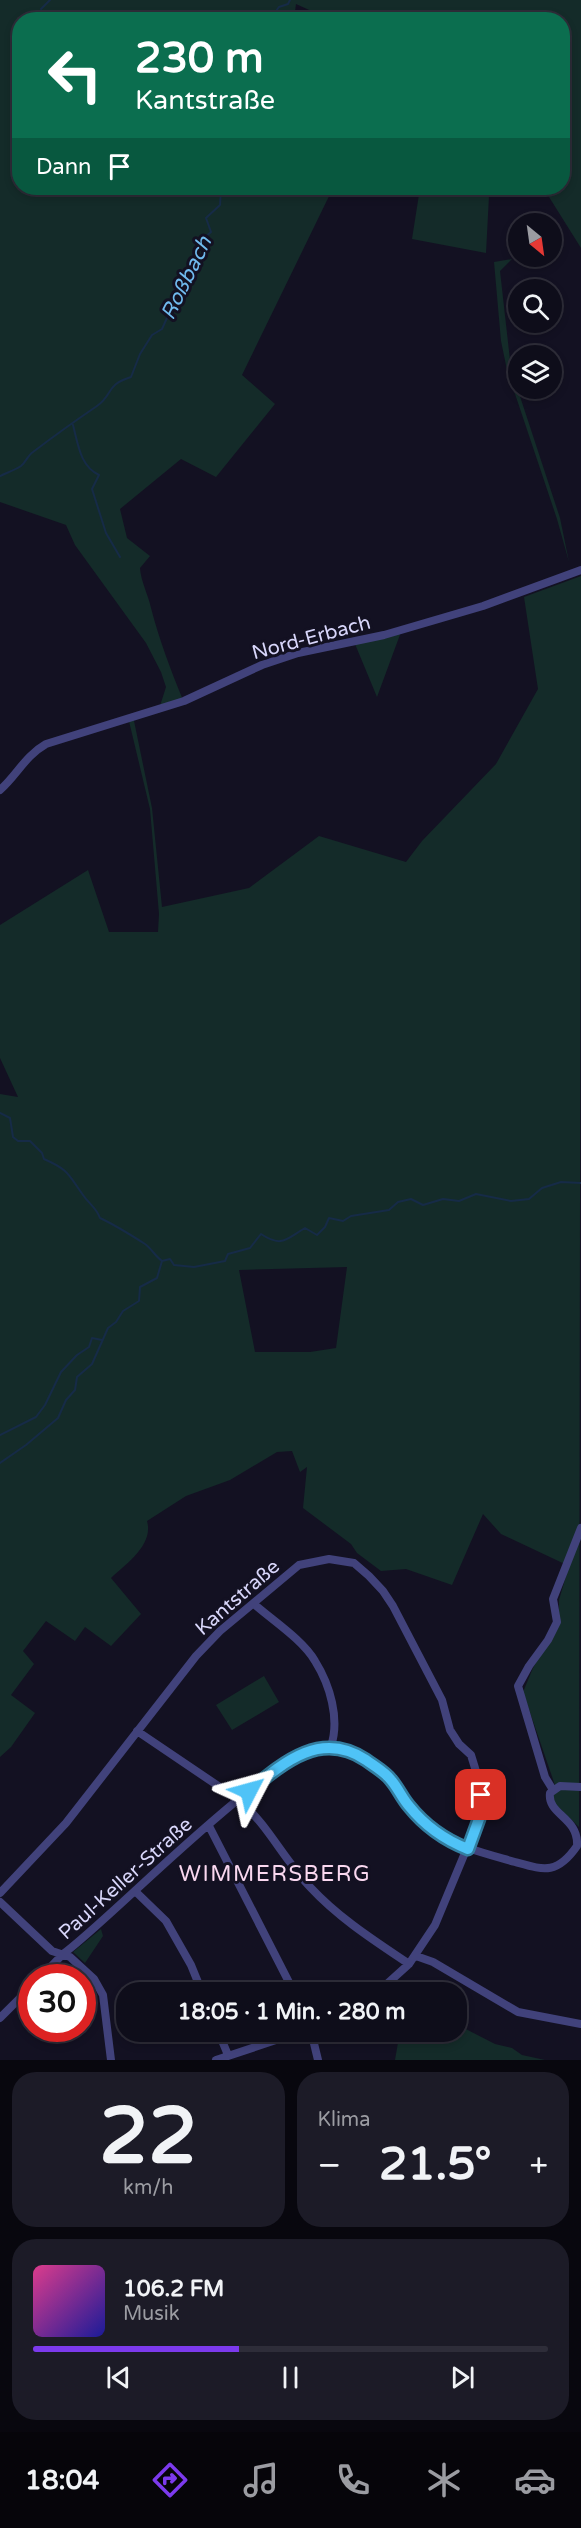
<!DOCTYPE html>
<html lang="de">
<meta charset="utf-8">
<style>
:root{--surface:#0e0d1a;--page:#1c1b27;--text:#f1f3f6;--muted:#9b9ca2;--line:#2e2d39;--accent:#7c3aed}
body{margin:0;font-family:"Varela Round",sans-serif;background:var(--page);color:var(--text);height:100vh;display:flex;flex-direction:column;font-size:22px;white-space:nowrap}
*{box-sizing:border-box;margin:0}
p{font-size:20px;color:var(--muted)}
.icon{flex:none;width:33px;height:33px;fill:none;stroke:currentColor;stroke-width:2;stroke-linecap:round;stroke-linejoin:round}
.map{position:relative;height:2060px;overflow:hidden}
.panel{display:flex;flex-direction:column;gap:12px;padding:12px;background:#08070e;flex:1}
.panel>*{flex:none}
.hud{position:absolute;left:12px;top:12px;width:558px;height:183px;border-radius:24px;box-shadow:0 3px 9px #0003,0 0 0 2px var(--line);background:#0b6e4f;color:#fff;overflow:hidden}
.needle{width:39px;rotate:151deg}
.buttons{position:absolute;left:508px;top:213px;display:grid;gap:12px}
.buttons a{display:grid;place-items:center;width:54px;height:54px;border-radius:50%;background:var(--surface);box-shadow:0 3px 9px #0003,0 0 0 2px var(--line);font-size:30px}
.speed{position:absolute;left:18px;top:1964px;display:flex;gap:12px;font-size:30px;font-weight:700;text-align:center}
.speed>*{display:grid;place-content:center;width:78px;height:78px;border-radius:50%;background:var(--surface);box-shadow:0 3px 9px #0003,0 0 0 2px var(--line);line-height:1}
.speed .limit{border:9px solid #d22;background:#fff;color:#111}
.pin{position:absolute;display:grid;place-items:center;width:51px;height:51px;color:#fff;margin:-26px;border-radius:12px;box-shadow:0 3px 9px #0006}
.me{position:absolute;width:66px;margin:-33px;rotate:51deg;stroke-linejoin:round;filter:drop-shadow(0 0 4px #0008)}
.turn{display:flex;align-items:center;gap:21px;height:126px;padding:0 24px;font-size:27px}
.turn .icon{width:78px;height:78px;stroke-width:2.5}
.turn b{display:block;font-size:42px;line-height:51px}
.then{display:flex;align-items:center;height:57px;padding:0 24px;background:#0003;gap:12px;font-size:22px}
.big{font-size:45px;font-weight:700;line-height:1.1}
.panel .widget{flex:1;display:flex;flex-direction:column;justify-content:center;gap:9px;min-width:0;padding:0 21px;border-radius:24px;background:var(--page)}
.panel .dial{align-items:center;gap:0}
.dial b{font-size:78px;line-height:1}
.song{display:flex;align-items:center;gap:18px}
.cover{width:72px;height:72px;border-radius:9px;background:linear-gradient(135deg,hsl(330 70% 55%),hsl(240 70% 35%))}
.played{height:6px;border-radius:3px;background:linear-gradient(90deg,var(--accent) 40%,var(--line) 40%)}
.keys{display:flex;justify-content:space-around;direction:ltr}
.heat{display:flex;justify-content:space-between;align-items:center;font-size:33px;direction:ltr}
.panel .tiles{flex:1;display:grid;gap:12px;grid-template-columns:1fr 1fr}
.widget:last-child{grid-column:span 2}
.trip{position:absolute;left:116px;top:1982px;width:351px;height:60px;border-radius:24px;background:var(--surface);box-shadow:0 3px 9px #0003,0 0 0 2px var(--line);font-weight:700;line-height:60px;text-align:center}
.menu{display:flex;height:96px;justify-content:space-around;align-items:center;background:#06050a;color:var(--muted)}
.menu .icon{width:42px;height:42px}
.menu .selected{color:var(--accent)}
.menu b{font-size:27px;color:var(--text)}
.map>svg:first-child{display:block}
.green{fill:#142b29;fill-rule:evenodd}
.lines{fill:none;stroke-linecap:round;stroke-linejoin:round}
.stream{stroke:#162b47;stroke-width:2}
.minor{stroke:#41427b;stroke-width:8}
.route-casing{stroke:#337fa1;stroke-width:15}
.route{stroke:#4fc3f7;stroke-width:10}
.labels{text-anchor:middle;stroke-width:6;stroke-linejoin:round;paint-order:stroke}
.street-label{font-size:20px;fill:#d8d6fa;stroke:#131122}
.water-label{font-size:21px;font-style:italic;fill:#70baee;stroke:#131122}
.quarter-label{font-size:22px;letter-spacing:1.5px;fill:#fad8f0;stroke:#131122}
</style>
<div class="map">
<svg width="581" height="2060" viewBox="0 0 581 2060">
<rect width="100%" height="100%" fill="#131122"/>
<path class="green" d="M0,0H581V248L544,189L489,196L486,253L412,239L420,188H562V20L329,19L296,4L294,19L20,20V188H333L242,375L275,404L216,477L181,459L120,509L127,538L150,556L140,568C141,582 148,594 151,608C160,642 170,668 183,700L159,709L166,687L161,672L146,643L75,545L66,525L0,502Z
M512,259L500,271L511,369L560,518L569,562L557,519L507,370L501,341L494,262Z
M581,576L579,1827L553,1802V1795L557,1791L523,1692L533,1668L559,1622V1600L569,1566L501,1534L483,1514L452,1585L406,1569L381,1571L357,1553L351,1544L303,1508L307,1467L300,1472L292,1451L277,1452L230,1480L186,1496L147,1521C154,1545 126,1564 111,1578L141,1614L111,1646L85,1627L75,1641L46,1621L23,1651L34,1664L11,1695L35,1713L11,1747L0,1757V1094L18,1097L0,1058V925L88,870L109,932H158L159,914L150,809L128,717L133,716L152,808L162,907L249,888L319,836L406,862L422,841L496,764L538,689L524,597ZM347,1267L336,1348L310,1352H255L239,1270Z
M401,632L377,697L355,644Z
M264,1676L279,1702L232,1730L216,1705Z
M101,1929L103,1936L85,1963L73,1952Z
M456,2024L495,2044L512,2048L522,2055L545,2060H395L400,2031H456Z"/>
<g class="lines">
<path class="stream" d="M41,9L50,0
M273,20V15L279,7L288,4L290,0
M73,425C78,444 80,466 99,475L92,489L106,533L120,557
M0,476C6,473 15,470 21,466C26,462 28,455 33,452C54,436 75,421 97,406C114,394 105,385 131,377L140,354L152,335L162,329L176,298L175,289L188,271L197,244L211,232L206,218L220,205L221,188
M0,1113L10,1118L13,1137L18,1141H30L42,1153L44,1159C69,1170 68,1174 83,1195C89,1204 96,1207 100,1218C117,1226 131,1235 145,1244C151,1248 155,1256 162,1261L170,1259L174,1265L194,1267L225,1261L228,1254L250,1248L261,1234C282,1248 286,1239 305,1228L317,1235L325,1227L329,1218L343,1221L351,1216L389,1210L398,1202L411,1199L423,1205L443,1199L459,1201L476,1194L511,1201L529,1199L542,1188L561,1182L581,1183
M0,1435L36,1417L45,1405L61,1372L77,1355L89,1347L92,1338L102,1340
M0,1463L26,1445L58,1418L66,1400L75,1390L77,1377L92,1364L108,1328L116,1322L123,1311L139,1301L140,1287L157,1278L162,1261"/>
<path class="minor" d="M0,790C17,775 25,756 46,744L184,701L262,665L298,653L384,635L483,606L581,570
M254,1604C272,1620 303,1640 315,1661C330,1685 340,1719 331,1746
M137,1731L239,1800C268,1825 284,1860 311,1888C340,1919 375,1941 409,1964
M553,1790L545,1777L518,1686L529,1666L548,1640L557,1622L553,1599L581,1528
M209,1826L294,1992
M135,1891L166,1921L191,1965L202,1992
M0,1893L66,1823L196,1656L220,1631L299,1565L329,1559L354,1563L369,1576L383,1591L393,1606L442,1700L450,1730L459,1744L471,1755L479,1781L481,1807L479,1819L435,1925L409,1964L378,1992
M0,1902L52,1951L70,1957L94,1979L103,1995L111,2060
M416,1956L433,1962L518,2012L581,2024
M41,1977L63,1954C113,1918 281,1740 333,1746C354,1749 377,1764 391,1780C396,1785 399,1792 403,1799C412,1811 423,1822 435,1831C459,1848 487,1854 515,1862C544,1870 557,1875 577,1846C579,1817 547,1815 550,1793L560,1786L581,1787
M0,2018L32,1986
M218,2031L228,2055
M311,2031L318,2060
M216,2060L303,2031"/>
</g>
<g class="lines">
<g class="route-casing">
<path id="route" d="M249,1791C284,1762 321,1730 366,1760C374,1766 385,1772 391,1780C398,1788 402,1798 409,1806C425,1826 445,1840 468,1849L479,1819L481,1795"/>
</g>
<use href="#route" class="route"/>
</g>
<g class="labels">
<g class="street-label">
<text transform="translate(311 637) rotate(-15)" y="7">Nord-Erbach</text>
<text transform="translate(237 1597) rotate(-41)" y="7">Kantstraße</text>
<text transform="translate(125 1878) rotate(-42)" y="7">Paul-Keller-Straße</text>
</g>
<g class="water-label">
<text transform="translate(186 278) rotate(-64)" y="7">Roßbach</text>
</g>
<g class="quarter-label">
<text x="275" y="1881">WIMMERSBERG</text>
</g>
</g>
</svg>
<div class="buttons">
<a><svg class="needle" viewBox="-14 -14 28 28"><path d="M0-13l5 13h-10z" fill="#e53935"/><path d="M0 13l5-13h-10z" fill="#9b9ca2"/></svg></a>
<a><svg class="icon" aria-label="search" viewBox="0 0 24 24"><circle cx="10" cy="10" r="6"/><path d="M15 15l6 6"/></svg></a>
<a><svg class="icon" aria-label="layers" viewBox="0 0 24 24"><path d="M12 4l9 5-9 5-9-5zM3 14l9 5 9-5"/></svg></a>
</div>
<div class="speed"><div class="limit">30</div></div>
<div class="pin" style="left:481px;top:1795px;background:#d93025"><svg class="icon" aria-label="arrive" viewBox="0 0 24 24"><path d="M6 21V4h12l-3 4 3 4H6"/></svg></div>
<svg class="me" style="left:249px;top:1791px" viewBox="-20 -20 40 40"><path d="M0-17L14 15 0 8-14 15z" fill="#4fc3f7" stroke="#fff" stroke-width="4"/></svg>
<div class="trip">18:05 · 1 Min. · 280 m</div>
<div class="hud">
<div class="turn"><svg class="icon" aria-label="left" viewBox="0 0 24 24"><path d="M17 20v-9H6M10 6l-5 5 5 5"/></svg><div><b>230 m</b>Kantstraße</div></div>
<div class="then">Dann<svg class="icon" aria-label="arrive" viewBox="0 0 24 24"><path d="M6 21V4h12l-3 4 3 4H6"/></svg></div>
</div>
</div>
<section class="panel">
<div class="tiles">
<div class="widget dial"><b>22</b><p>km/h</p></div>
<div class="widget"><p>Klima</p>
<div class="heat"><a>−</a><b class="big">21.5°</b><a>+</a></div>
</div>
<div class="widget">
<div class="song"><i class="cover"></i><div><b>106.2 FM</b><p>Musik</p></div></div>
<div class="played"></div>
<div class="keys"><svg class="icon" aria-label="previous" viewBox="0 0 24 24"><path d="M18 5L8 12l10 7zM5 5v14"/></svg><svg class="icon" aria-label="pause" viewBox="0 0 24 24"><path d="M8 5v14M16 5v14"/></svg><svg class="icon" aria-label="next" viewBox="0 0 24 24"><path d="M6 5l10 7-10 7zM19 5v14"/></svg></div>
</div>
</div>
</section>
<nav class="menu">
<b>18:04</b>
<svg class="icon selected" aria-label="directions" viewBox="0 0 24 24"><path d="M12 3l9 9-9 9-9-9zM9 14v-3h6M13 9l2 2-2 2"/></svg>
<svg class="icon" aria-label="music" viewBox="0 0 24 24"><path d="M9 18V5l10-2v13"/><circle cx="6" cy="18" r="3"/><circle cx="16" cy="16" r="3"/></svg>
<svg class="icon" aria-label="phone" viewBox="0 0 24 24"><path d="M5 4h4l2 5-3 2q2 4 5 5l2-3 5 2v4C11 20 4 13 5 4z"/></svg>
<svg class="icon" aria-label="climate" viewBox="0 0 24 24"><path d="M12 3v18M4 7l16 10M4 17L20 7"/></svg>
<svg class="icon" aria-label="car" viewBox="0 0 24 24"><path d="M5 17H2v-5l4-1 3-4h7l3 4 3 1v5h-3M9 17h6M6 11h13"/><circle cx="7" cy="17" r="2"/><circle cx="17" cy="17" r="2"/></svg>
</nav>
